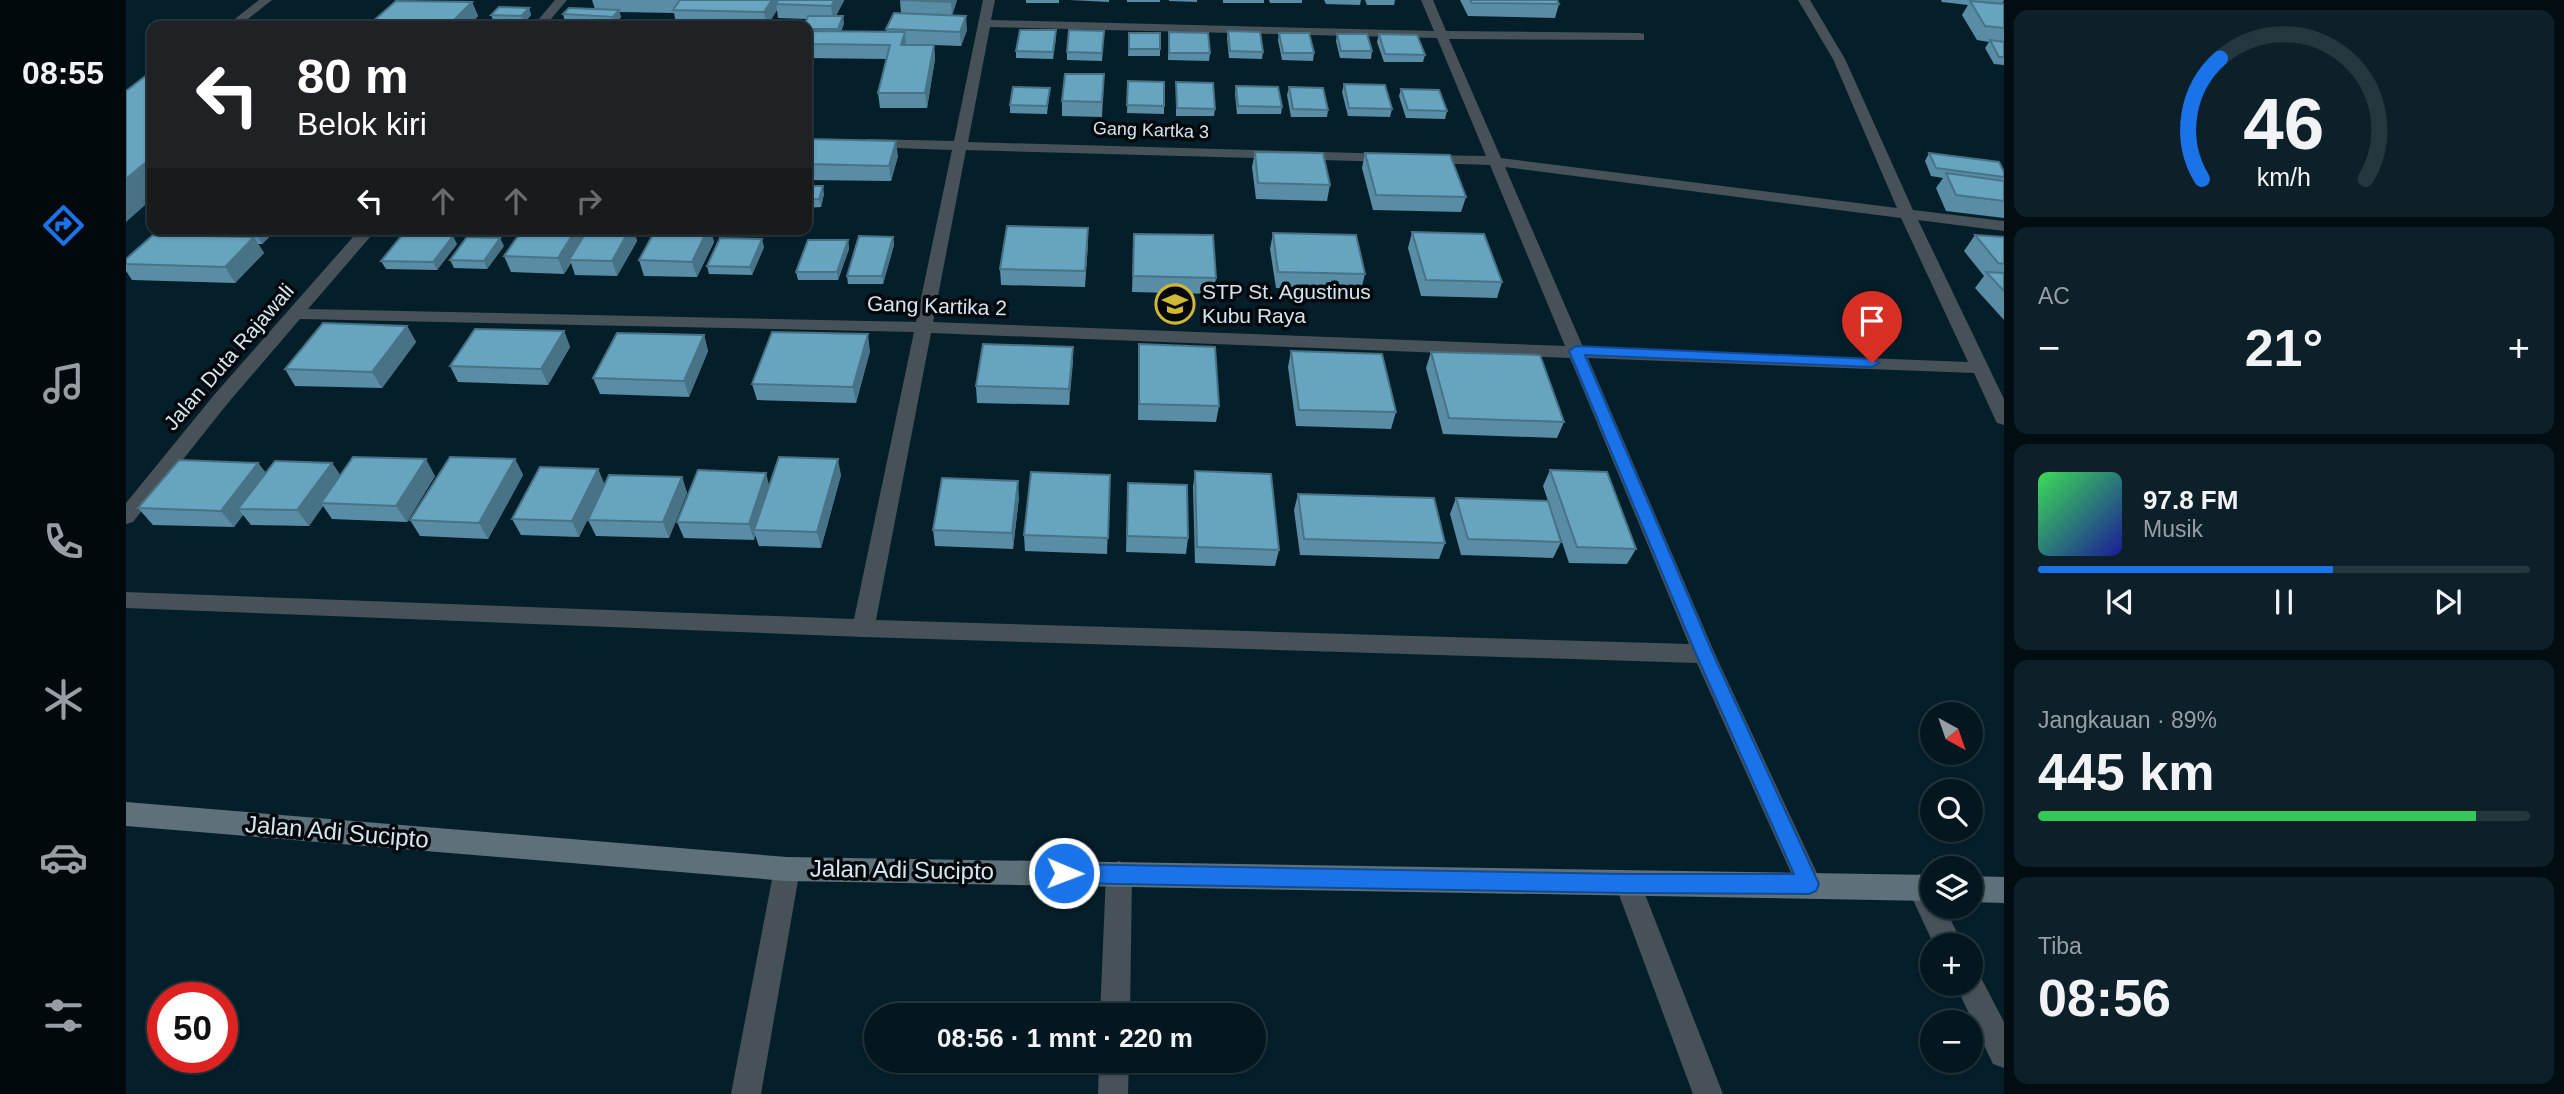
<!DOCTYPE html>
<html lang="id">
<meta charset="utf-8">
<style>
:root{--surface:#041720;--page:#0d2029;--text:#f1f3f6;--muted:#979fa5;--line:#25363e;--accent:#1a73e8}
body{margin:0;font-family:Arial,sans-serif;background:var(--page);color:var(--text);height:100vh;display:flex;flex-direction:column;font-size:26px;white-space:nowrap}
*{box-sizing:border-box;margin:0}
p{font-size:23px;color:var(--muted)}
.icon{flex:none;width:38px;height:38px;fill:none;stroke:currentColor;stroke-width:2;stroke-linecap:round;stroke-linejoin:round}
.map{position:relative;flex:1;overflow:hidden}
.panel{display:flex;flex-direction:column;gap:10px;padding:10px;background:#020d12;width:560px}
.panel>*{flex:none}
.banner{position:absolute;left:21px;top:21px;width:665px;height:214px;border-radius:14px;box-shadow:0 2px 5px #0004,0 0 0 2px var(--line);background:#202124;color:#fff;overflow:hidden}
.needle{width:46px;rotate:140deg}
.controls{position:absolute;left:1794px;top:702px;display:grid;gap:14px}
.controls a{display:grid;place-items:center;width:63px;height:63px;border-radius:50%;background:var(--surface);box-shadow:0 2px 5px #0004,0 0 0 2px var(--line);font-size:35px}
.speed{position:absolute;left:21px;top:982px;display:flex;gap:14px;font-size:35px;font-weight:700;text-align:center}
.speed>*{display:grid;place-content:center;width:91px;height:91px;border-radius:50%;background:var(--surface);box-shadow:0 2px 5px #0004,0 0 0 2px var(--line);line-height:1}
.speed .limit{border:10px solid #d22;background:#fff;color:#111}
.pin{position:absolute;display:grid;place-items:center;width:60px;height:60px;color:#fff;margin:-72px -30px;border-radius:50% 50% 50% 0;rotate:-45deg;box-shadow:0 0 7px #0007}
.pin .icon{rotate:45deg}
.me{position:absolute;width:77px;margin:-38px;rotate:91deg;stroke-linejoin:round;filter:drop-shadow(0 0 5px #0008)}
.turn{display:flex;align-items:center;gap:24px;height:147px;padding:0 35px;font-size:32px}
.turn .icon{width:91px;height:91px;stroke-width:2.5}
.turn b{display:block;font-size:49px;line-height:60px}
.lanes{display:flex;align-items:center;height:66px;padding:0 35px;background:#0003;justify-content:center;gap:35px;direction:ltr}
.lanes .off{opacity:.35}
.big{font-size:52px;font-weight:600;line-height:1.1}
.panel .widget{flex:1;display:flex;flex-direction:column;justify-content:center;gap:10px;min-width:0;padding:0 24px;border-radius:14px;background:var(--page)}
.panel .dial{align-items:center;gap:0}
.dial svg{height:182px;overflow:visible;fill:none;stroke:var(--line);stroke-width:7;stroke-linecap:round;text-anchor:middle}
.dial text{fill:var(--text);stroke:none}
.song{display:flex;align-items:center;gap:21px}
.cover{width:84px;height:84px;border-radius:10px;background:linear-gradient(135deg,hsl(130 70% 55%),hsl(240 70% 35%))}
.played{height:7px;border-radius:4px;background:linear-gradient(90deg,var(--accent) 60%,var(--line) 60%)}
.keys{display:flex;justify-content:space-around;direction:ltr}
.heat{display:flex;justify-content:space-between;align-items:center;font-size:38px;direction:ltr}
.charge{height:10px;border-radius:5px;background:linear-gradient(90deg,#34c759 89%,var(--line) 0)}
.trip{position:absolute;left:738px;top:1003px;width:402px;height:70px;border-radius:35px;background:var(--surface);box-shadow:0 2px 5px #0004,0 0 0 2px var(--line);font-weight:600;line-height:70px;text-align:center}
main{display:flex;flex:1;min-height:0}
.tabs{display:flex;flex-direction:column;width:126px;justify-content:space-around;align-items:center;background:#02090d;color:var(--muted)}
.tabs .icon{width:49px;height:49px}
.tabs .on{color:var(--accent)}
.tabs b{font-size:32px;color:var(--text)}
.map>svg:first-child{display:block}
.lines{fill:none;stroke-linecap:round;stroke-linejoin:round}
.service{fill:#465257;fill-rule:evenodd}
.minor{fill:#465257;fill-rule:evenodd}
.secondary{fill:#5e7079;fill-rule:evenodd}
.wall{fill:#598da5}
.shaded-wall{fill:#487386}
.building{fill:#67a4c0;stroke:#487386;stroke-width:2}
.route{fill:#1a73e8;stroke:#114b97;stroke-width:2}
.labels{text-anchor:middle;stroke-width:7;stroke-linejoin:round;paint-order:stroke}
.far-street-label{font-size:18px;fill:#d6e5ed;stroke:#01080c}
.poi-label{font-size:21px;fill:#d6e5ed;stroke:#01080c;text-anchor:start}
.street-label{font-size:21px;fill:#d6e5ed;stroke:#01080c}
.near-street-label{font-size:24px;fill:#d6e5ed;stroke:#01080c}
</style>
<main>
<nav class="tabs">
<b>08:55</b>
<svg class="icon on" aria-label="directions" viewBox="0 0 24 24"><path d="M12 3l9 9-9 9-9-9zM9 14v-3h6M13 9l2 2-2 2"/></svg>
<svg class="icon" aria-label="music" viewBox="0 0 24 24"><path d="M9 18V5l10-2v13"/><circle cx="6" cy="18" r="3"/><circle cx="16" cy="16" r="3"/></svg>
<svg class="icon" aria-label="phone" viewBox="0 0 24 24"><path d="M5 4h4l2 5-3 2q2 4 5 5l2-3 5 2v4C11 20 4 13 5 4z"/></svg>
<svg class="icon" aria-label="climate" viewBox="0 0 24 24"><path d="M12 3v18M4 7l16 10M4 17L20 7"/></svg>
<svg class="icon" aria-label="car" viewBox="0 0 24 24"><path d="M5 17H2v-5l4-1 3-4h7l3 4 3 1v5h-3M9 17h6M6 11h13"/><circle cx="7" cy="17" r="2"/><circle cx="17" cy="17" r="2"/></svg>
<svg class="icon" aria-label="filters" viewBox="0 0 24 24"><path d="M4 7h16M4 17h16"/><circle cx="9" cy="7" r="2"/><circle cx="15" cy="17" r="2"/></svg>
</nav>
<div class="map">
<svg width="1878" height="1094" viewBox="0 0 1878 1094">
<rect width="100%" height="100%" fill="#051f2a"/>
<g class="lines">
<path class="service" d="M133,0H146L113,26H100Z"/>
<path class="minor" d="M429,0H441L419,26H407Z
M857,0H869L865,20L1308,31L1295,0H1307L1320,31L1514,33L1518,34V40L1323,39L1375,158L1771,208L1707,59L1672,0H1684L1719,59L1787,210L1878,221V231L1792,220L1878,399V425L1871,423L1869,419L1848,373L1462,358L1589,654L1696,884L1692,893L1683,897L1674,893L1571,663L737,637L0,608V592L728,619L788,332L174,319L102,403L7,522L0,524V503L88,395L234,229H251L182,309L790,322L826,150L742,147L735,143L742,139L828,141ZM864,27L1311,38L1360,156L1299,155L1292,159L1299,163L1364,165L1439,346L807,322L840,150L1266,162L1273,158L1266,154L842,142ZM1379,167L1775,218L1842,362L1457,347ZM805,333L1444,358L1563,644L750,620Z
M661,857L670,860L674,869L635,1094H605L648,869L652,860Z
M993,861L1002,865L1006,874L1004,1015H974L980,874L984,865Z
M1502,871L1511,875L1515,884L1597,1094H1567L1489,884L1493,875Z
M1794,874L1803,878L1806,906H1818L1837,945H1808L1781,887L1785,878Z
M1844,970L1853,974L1878,1022V1068L1867,1064L1829,984H1844Z
M973,1060H1003L1002,1094H972Z"/>
<path class="secondary" d="M0,802L661,857L1806,875V901L661,881L0,826Z
M1844,876L1878,877V903L1844,902Z"/>
</g>
<path class="wall" d="M466,0H718L710,16L718,23L715,32H761L760,29L775,13L774,0H831L826,15L841,30L835,46L808,45L809,59L801,108H754L752,93L760,59L681,58V19L652,18L651,10L641,26L550,23L548,13L493,12L495,17L489,24L439,22L437,14L469,9Z
M900,0H933V3H900Z
M943,0H983V2Z
M1001,0H1034V2H1001Z
M1043,0H1071V2L1043,1Z
M1097,0H1138V3H1097Z
M1143,0H1176V3H1144Z
M1198,0H1235L1234,5L1200,4Z
M1239,0H1269L1268,5H1241Z
M1334,0H1431L1433,4L1429,18L1342,16Z
M1815,0H1878L1876,4H1878V65L1868,64L1859,48L1863,42L1851,40L1836,15L1842,5L1816,2Z
M346,2L352,16L342,26H246L245,23Z
M403,8L405,15L398,23L368,22L365,15Z
M978,31L976,61L941,60V52Z
M1102,31L1137,52L1136,59L1103,58L1101,38Z
M1043,32L1084,53L1083,61L1042,60Z
M1003,33H1034V56H1002Z
M1153,33L1188,53L1187,61L1156,60L1152,40Z
M1211,34L1246,51L1245,59L1214,58L1210,41Z
M1253,34L1299,55L1297,62H1258L1251,42Z
M930,38L927,59L890,58V51Z
M978,74L976,117L936,116V101Z
M1002,81L1038,106V114L1001,113Z
M1050,82L1089,109L1088,116H1050Z
M1218,84L1266,109L1264,117L1222,116L1216,92Z
M1110,86L1156,107L1155,114H1111L1109,94Z
M1163,87L1202,110L1201,117H1165L1161,95Z
M924,88L921,114L884,113V105Z
M1275,89L1321,111L1319,119L1280,118L1273,96Z
M681,139L772,156L765,181L681,180Z
M1129,152L1204,185L1201,201L1130,199L1126,167Z
M1239,153L1340,197L1335,212L1247,210L1236,168Z
M1803,153L1878,172V218L1820,211L1810,188L1817,178L1805,176L1799,161Z
M681,186L698,194L695,207L681,208Z
M48,229H151L136,244H132L138,253L109,283L6,280L0,271V259L52,235Z
M462,229H507L511,241L491,276L449,275L445,263L438,274L385,272L378,256L459,235Z
M530,229H584L588,242L571,277L518,276L513,260Z
M1286,232L1376,282L1371,298L1295,296L1282,248Z
M1147,233L1239,274L1235,290L1150,288L1144,249Z
M1008,234L1090,278L1088,294L1006,292Z
M1849,235L1878,237V320L1849,288L1858,276L1838,251Z
M767,237L768,245L757,284H722L721,276Z
M722,240L723,249L712,280H672L670,272Z
M331,244L311,270L260,269L255,261Z
M962,244L959,287L875,285L874,269Z
M378,246L361,269L328,268L324,260Z
M638,247L626,275L583,274L581,266Z
M281,326L290,342L256,388L169,386L159,369Z
M438,331L444,347L422,385L332,382L324,366Z
M578,335L582,351L563,397L474,394L467,378Z
M1013,344L1093,406L1090,422L1012,420Z
M947,347L943,405L851,403L850,386Z
M744,351L730,403L631,400L626,384Z
M1165,351L1270,412L1265,429L1170,426L1162,367Z
M1305,352L1438,422L1431,438L1317,434L1300,368Z
M389,459L397,475L362,539L294,536L284,520Z
M132,463L140,473L206,463L214,475L309,476L281,522L206,519L197,506L183,526L125,525L117,515L108,527L27,525L12,508Z
M472,469L478,485L556,477L561,493L543,538L470,536L462,520L469,504L453,537L395,535L386,519Z
M1424,470L1510,549L1501,564L1443,563L1428,518L1435,542L1427,558L1335,555L1324,514L1330,498L1422,501L1417,486Z
M1069,471L1153,550L1149,566L1069,563L1067,487Z
M715,475L695,548L633,546L629,535L628,540L558,538L551,522L643,485Z
M984,475L981,554L899,551L898,535Z
M1002,483L1062,538L1060,554L1000,552Z
M1172,494L1319,543L1313,559L1174,555L1168,510Z
M893,497L887,549L809,546L807,530Z"/>
<path class="shaded-wall" d="M646,0H657L650,4L651,10L641,26L638,12Z
M709,0H718V1L707,20L705,6Z
M826,0H831L826,16L825,2Z
M346,2L352,16L342,26H325L324,24Z
M403,8L405,15L398,23L395,16Z
M493,10L495,17L489,24L487,17Z
M717,16L718,23L713,36L712,29Z
M840,16L841,30L835,46L834,32Z
M779,32L780,46L775,45Z
M808,45L809,59L801,108L799,93Z
M770,141L772,156L765,181L763,166Z
M26,157V199L0,222V179Z
M697,186L698,194L695,207L693,199Z
M127,229H151L136,244Z
M450,229H457L460,238L443,260L445,263L438,274L432,258Z
M504,229H507L511,241L491,276L486,261Z
M582,229H584L588,242L571,277L566,262Z
M327,236L331,244L311,270L307,262Z
M128,237L138,253L109,283L99,267Z
M767,237L768,245L757,284L756,276Z
M374,238L378,246L361,269L358,261Z
M636,239L638,247L626,275L624,267Z
M722,240L723,249L712,280L711,272Z
M281,326L290,342L256,388L246,372Z
M438,331L444,347L422,385L415,369Z
M742,334L744,351L730,403L727,387Z
M578,335L582,351L563,397L558,381Z
M947,347V363L943,405V389Z
M300,459L309,476L281,522L270,506Z
M389,459L397,475L362,539L353,523Z
M712,459L715,475L695,548L691,532Z
M132,463L144,479L112,509L117,515L108,527L95,511Z
M206,463L217,479L195,503L197,506L183,526L171,510Z
M472,469L479,485L453,537L446,521Z
M640,473L644,489L628,530L629,535L628,540L623,524Z
M556,477L561,493L543,538L537,522Z
M892,481L893,497L887,549L886,533Z"/>
<path class="building" d="M554,0H646L638,12L547,10Z
M652,0H709L705,6L650,4Z
M774,0H826L825,2Z
M1344,0H1431L1433,4L1346,3Z
M270,1L346,2L324,24L245,23Z
M1844,1L1878,4V28L1859,26Z
M373,7L403,8L395,16L365,15Z
M443,8L493,10L487,17L437,14Z
M768,13L840,16L834,32L760,29Z
M682,16H717L712,29H681V26H678Z
M454,22L506,26H450Z
M519,22L624,26H515Z
M894,30H930L927,52L890,51Z
M943,30L978,31L976,53L941,52Z
M681,31L779,32L775,45H808L799,93H752L764,45L681,44Z
M1102,31L1134,32L1137,52L1104,51Z
M1043,32L1082,33L1084,53H1043Z
M1003,33H1034V49H1003Z
M1153,33H1183L1188,53H1157Z
M1211,34H1241L1246,51H1215Z
M1253,34L1291,35L1299,55L1259,54Z
M1864,40L1878,42V57H1873Z
M26,71V157L0,179V91Z
M939,74H978L976,102L936,101Z
M1002,81L1038,82V106L1001,105Z
M1050,82L1087,83L1089,109L1051,108Z
M1218,84L1259,85L1266,109L1223,108Z
M1110,86L1152,87L1156,107L1112,106Z
M887,87L924,88L921,106L884,105Z
M1163,87L1197,88L1202,110L1167,109Z
M1275,89L1313,90L1321,111L1282,110Z
M681,139L770,141L763,166L681,164Z
M1129,152L1197,153L1204,185L1132,183Z
M1239,153L1324,155L1340,197L1250,195Z
M1803,153L1873,162L1878,172V177L1810,168Z
M1820,173L1878,181V201L1830,195Z
M681,186H697L693,199L681,200Z
M881,226L962,228L959,271L874,269Z
M397,229H450L432,258L378,256Z
M462,229H504L486,261L443,260Z
M530,229H582L566,262L513,260Z
M1286,232L1358,234L1376,282L1300,280Z
M1147,233L1230,235L1239,274L1152,272Z
M277,234L327,236L307,262L255,261Z
M1008,234L1087,235L1090,278L1007,276Z
M27,235L128,237L99,267L0,264V259Z
M1849,235L1878,237V264L1872,263Z
M733,236L767,237L756,276H721Z
M341,237L374,238L358,261L324,260Z
M594,238L636,239L624,267L581,266Z
M682,240H722L711,272H670Z
M1860,272L1878,273V291Z
M197,323L281,326L246,372L159,369Z
M349,329L438,331L415,369L324,366Z
M646,332L742,334L727,387L626,384Z
M491,333L578,335L558,381L467,378Z
M857,344L947,347L943,389L850,386Z
M1013,344L1089,347L1093,406L1013,404Z
M1165,351L1256,354L1270,412L1173,410Z
M1305,352L1414,355L1438,422L1323,418Z
M227,457L300,459L270,506L195,503Z
M324,457L389,459L353,523L284,520Z
M653,457L712,459L691,532L628,530Z
M53,460L132,463L95,511L12,508Z
M149,461L206,463L171,510L112,509Z
M414,467L472,469L446,521L386,519Z
M572,470L640,473L623,524L551,522Z
M1424,470L1481,472L1510,549L1451,547Z
M1069,471L1145,474L1153,550L1071,547Z
M905,472L984,475L982,538L898,535Z
M483,475L556,477L537,522L462,520Z
M816,478L892,481L886,533L807,530Z
M1002,483L1061,485L1062,538L1001,536Z
M1172,494L1308,498L1319,543L1178,539Z
M1330,498L1422,501L1435,542L1342,539Z"/>
<path class="route" d="M1450,346L1746,359L1753,363L1746,367L1459,355L1587,654L1693,884L1690,891L1683,894L1502,893L938,883L931,880L928,873L931,867L938,864L1502,874H1668L1570,654L1443,351Z"/>
<defs>
<g id="school-ring" transform="scale(2.0125)"><circle r="9.5" fill="#01080c" stroke="#d1b736" stroke-width="1.5"/><path d="M0-5L7-2L0 1L-7-2ZM-4 1L0 2.5L4 1V4Q0 6-4 4Z" fill="#d1b736"/></g>
</defs>
<g fill-rule="evenodd">
<use href="#school-ring" x="1049" y="304"/>
</g>
<g class="labels">
<g class="far-street-label">
<text transform="translate(1025 130) rotate(2)" y="6">Gang Kartka 3</text>
</g>
<g class="poi-label">
<text x="1076" y="299">STP St. Agustinus<tspan x="1076" dy="24">Kubu Raya</tspan></text>
</g>
<g class="street-label">
<text transform="translate(811 306) rotate(2)" y="7">Gang Kartika 2</text>
<text transform="translate(103 357) rotate(-49)" y="7">Jalan Duta Rajawali</text>
</g>
<g class="near-street-label">
<text transform="translate(211 832) rotate(5)" y="8">Jalan Adi Sucipto</text>
<text transform="translate(776 870) rotate(1)" y="8">Jalan Adi Sucipto</text>
</g>
</g>
</svg>
<div class="controls">
<a><svg class="needle" viewBox="-14 -14 28 28"><path d="M0-13l5 13h-10z" fill="#e53935"/><path d="M0 13l5-13h-10z" fill="#979fa5"/></svg></a>
<a><svg class="icon" aria-label="search" viewBox="0 0 24 24"><circle cx="10" cy="10" r="6"/><path d="M15 15l6 6"/></svg></a>
<a><svg class="icon" aria-label="layers" viewBox="0 0 24 24"><path d="M12 4l9 5-9 5-9-5zM3 14l9 5 9-5"/></svg></a>
<a>+</a>
<a>−</a>
</div>
<div class="speed"><div class="limit">50</div></div>
<div class="pin" style="left:1746px;top:363px;background:#d93025"><svg class="icon" aria-label="arrive" viewBox="0 0 24 24"><path d="M6 21V4h12l-3 4 3 4H6"/></svg></div>
<svg class="me" style="left:938px;top:873px" viewBox="-20 -20 40 40"><circle r="17" fill="#1a73e8" stroke="#fff" stroke-width="3"/><path d="M0-11L8 9 0 5-8 9z" fill="#fff"/></svg>
<div class="trip">08:56 · 1 mnt · 220 m</div>
<div class="banner">
<div class="turn"><svg class="icon" aria-label="left" viewBox="0 0 24 24"><path d="M17 20v-9H6M10 6l-5 5 5 5"/></svg><div><b>80 m</b>Belok kiri</div></div>
<div class="lanes"><svg class="icon" aria-label="left" viewBox="0 0 24 24"><path d="M17 20v-9H6M10 6l-5 5 5 5"/></svg><svg class="icon off" aria-label="ahead" viewBox="0 0 24 24"><path d="M12 20V5M6 11l6-6 6 6"/></svg><svg class="icon off" aria-label="ahead" viewBox="0 0 24 24"><path d="M12 20V5M6 11l6-6 6 6"/></svg><svg class="icon off" aria-label="right" viewBox="0 0 24 24"><path d="M7 20v-9h11M14 6l5 5-5 5"/></svg></div>
</div>
</div>
<section class="panel">
<div class="widget dial"><svg viewBox="0 0 100 80">
<path d="M14 69A42 42 0 1 1 86 69"/>
<path d="M14 69A42 42 0 0 1 22 16" stroke="#1a73e8"/>
<text x="50" y="56" font-size="32" font-weight="700">46</text>
<text x="50" y="72" font-size="11">km/h</text>
</svg></div>
<div class="widget"><p>AC</p>
<div class="heat"><a>−</a><b class="big">21°</b><a>+</a></div>
</div>
<div class="widget">
<div class="song"><i class="cover"></i><div><b>97.8 FM</b><p>Musik</p></div></div>
<div class="played"></div>
<div class="keys"><svg class="icon" aria-label="previous" viewBox="0 0 24 24"><path d="M18 5L8 12l10 7zM5 5v14"/></svg><svg class="icon" aria-label="pause" viewBox="0 0 24 24"><path d="M8 5v14M16 5v14"/></svg><svg class="icon" aria-label="next" viewBox="0 0 24 24"><path d="M6 5l10 7-10 7zM19 5v14"/></svg></div>
</div>
<div class="widget"><p>Jangkauan · 89%</p><b class="big">445 km</b><div class="charge"></div></div>
<div class="widget"><p>Tiba</p><b class="big">08:56</b></div>
</section>
</main>
